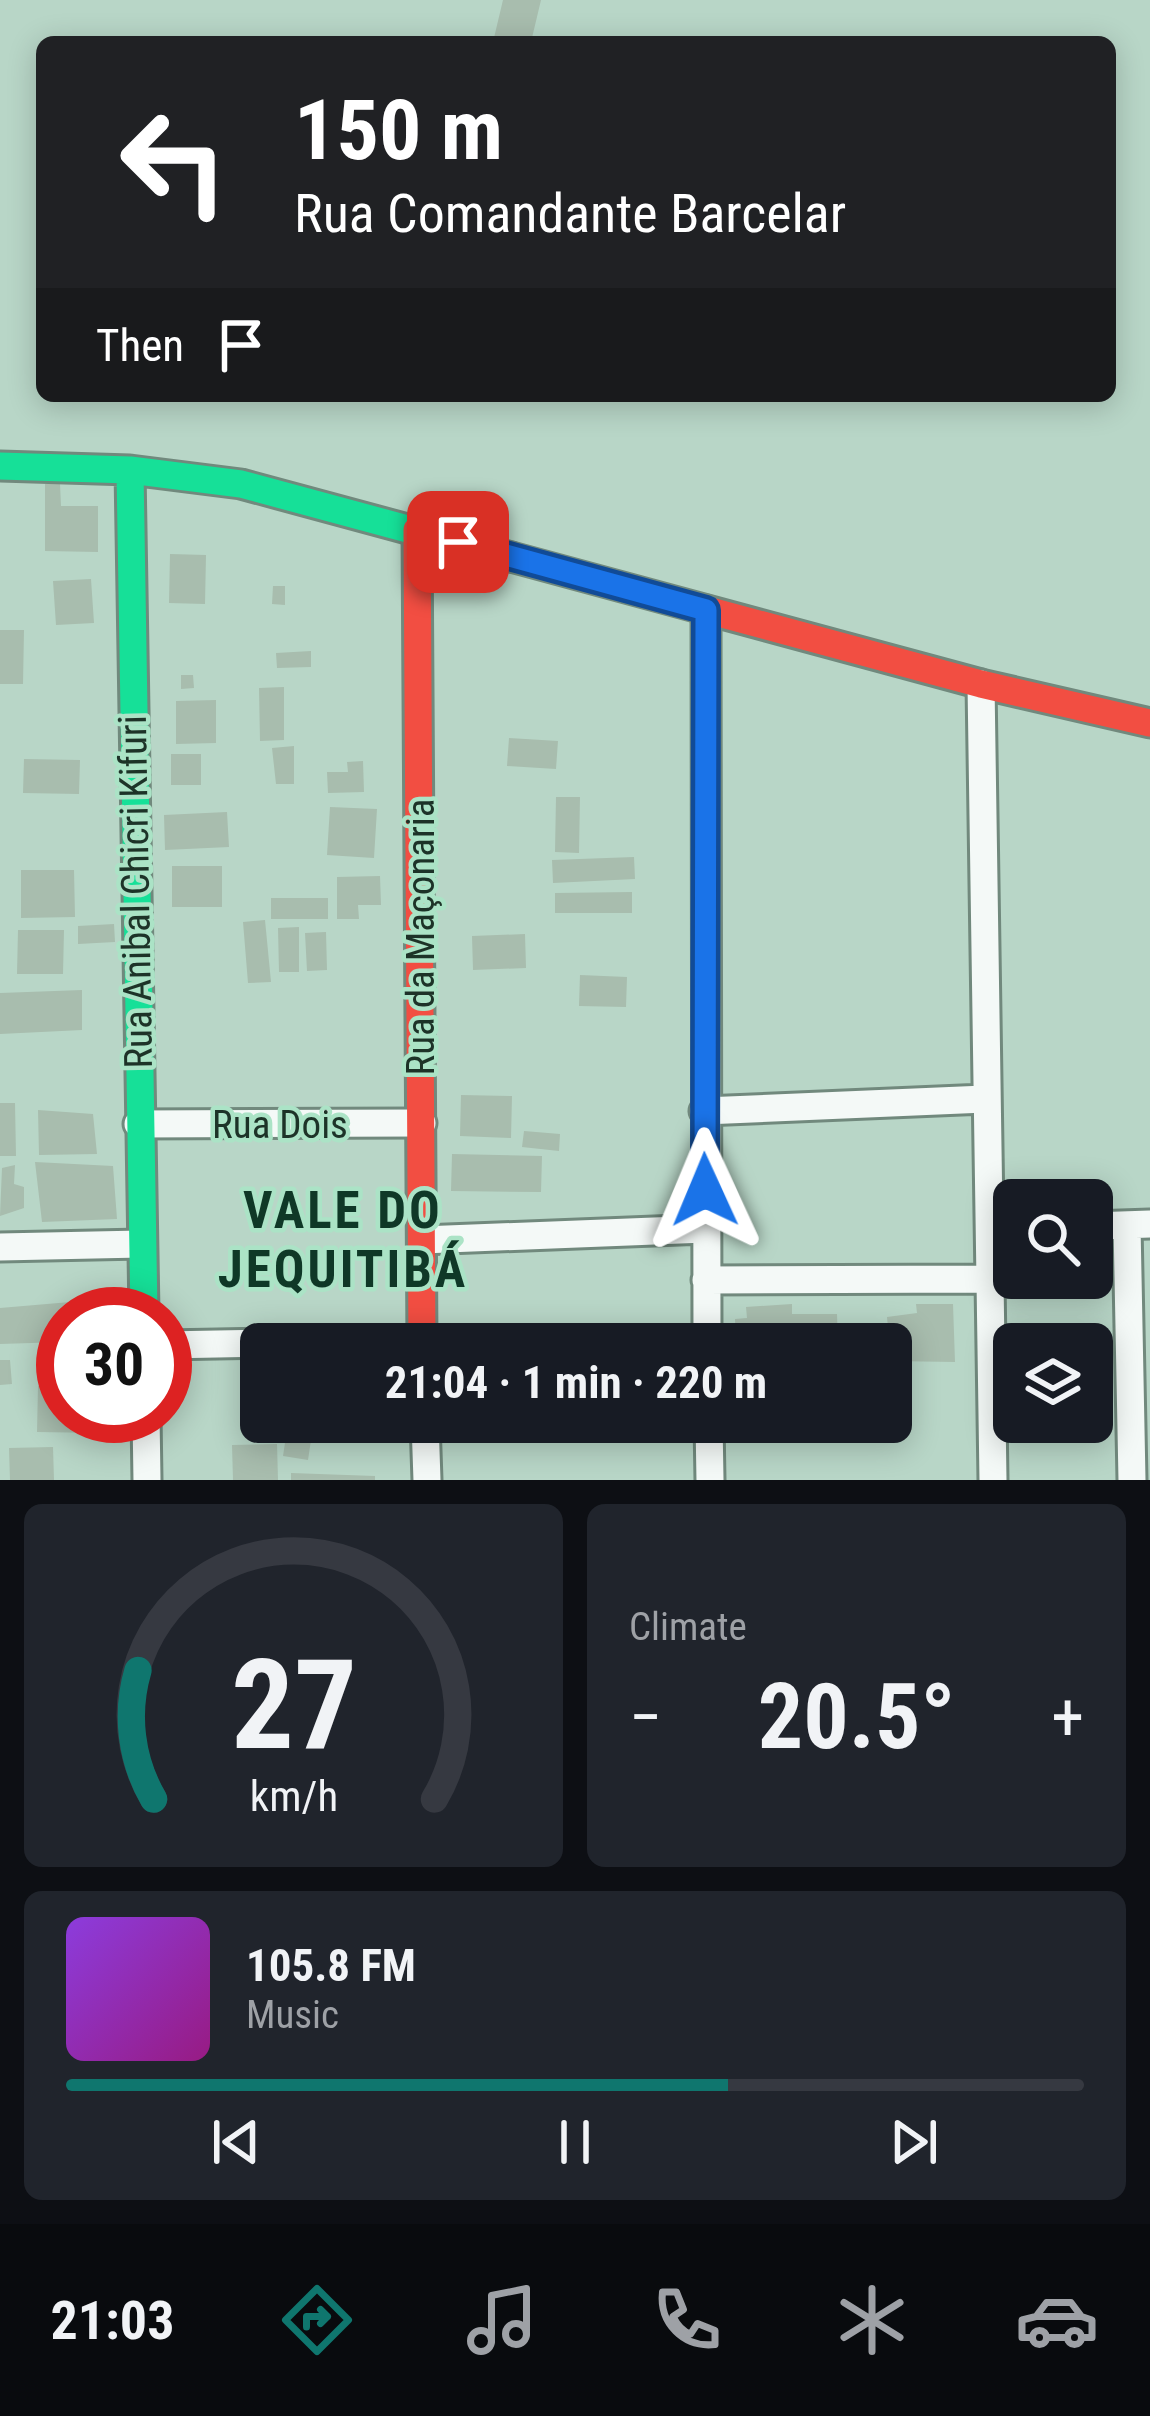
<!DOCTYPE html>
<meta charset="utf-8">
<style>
:root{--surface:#171b24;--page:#20242c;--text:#f1f3f6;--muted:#9ea1a6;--line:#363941;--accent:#0f766e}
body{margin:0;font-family:"Roboto Condensed",sans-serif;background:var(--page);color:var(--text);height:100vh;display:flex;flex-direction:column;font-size:45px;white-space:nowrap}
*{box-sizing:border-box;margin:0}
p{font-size:39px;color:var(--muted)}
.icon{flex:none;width:66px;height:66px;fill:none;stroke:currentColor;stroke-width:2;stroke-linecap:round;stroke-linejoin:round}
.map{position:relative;height:1480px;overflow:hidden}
.details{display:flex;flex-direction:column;gap:24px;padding:24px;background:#0d0f14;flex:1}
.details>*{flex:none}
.banner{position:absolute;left:36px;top:36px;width:1080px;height:366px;border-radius:18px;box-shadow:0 6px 30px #0003;background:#202124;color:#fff;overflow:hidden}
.controls{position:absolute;left:993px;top:1179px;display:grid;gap:24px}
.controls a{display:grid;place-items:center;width:120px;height:120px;border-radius:18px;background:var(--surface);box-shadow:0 6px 30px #0003;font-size:60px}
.speed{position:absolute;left:36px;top:1287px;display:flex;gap:24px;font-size:60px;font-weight:700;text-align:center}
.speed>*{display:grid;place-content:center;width:156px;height:156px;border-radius:50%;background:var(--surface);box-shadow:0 6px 30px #0003;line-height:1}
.speed .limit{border:18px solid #d22;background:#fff;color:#111}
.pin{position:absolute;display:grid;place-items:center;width:102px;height:102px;color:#fff;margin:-51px;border-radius:24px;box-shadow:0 6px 18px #0006}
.me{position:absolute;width:132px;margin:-66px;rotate:359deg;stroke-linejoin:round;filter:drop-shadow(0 0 9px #0008)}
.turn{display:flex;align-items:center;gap:42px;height:252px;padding:0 60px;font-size:54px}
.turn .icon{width:156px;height:156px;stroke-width:2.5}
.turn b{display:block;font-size:84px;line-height:102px}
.then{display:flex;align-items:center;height:114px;padding:0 60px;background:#0003;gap:24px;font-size:45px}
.big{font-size:90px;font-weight:700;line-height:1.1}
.details .tile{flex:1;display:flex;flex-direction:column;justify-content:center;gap:18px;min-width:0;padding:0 42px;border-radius:18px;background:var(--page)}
.details .dial{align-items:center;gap:0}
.dial svg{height:312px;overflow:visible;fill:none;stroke:var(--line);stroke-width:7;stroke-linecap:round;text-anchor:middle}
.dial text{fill:var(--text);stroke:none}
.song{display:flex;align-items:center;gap:36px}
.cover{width:144px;height:144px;border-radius:18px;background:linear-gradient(135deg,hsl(270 70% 55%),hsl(310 70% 35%))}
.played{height:12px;border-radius:6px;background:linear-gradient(90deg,var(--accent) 65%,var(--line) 65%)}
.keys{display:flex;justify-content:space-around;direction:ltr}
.heat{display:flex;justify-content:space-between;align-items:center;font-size:66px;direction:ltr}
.details .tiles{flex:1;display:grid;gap:24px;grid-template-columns:1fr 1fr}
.tile:last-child{grid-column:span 2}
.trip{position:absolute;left:240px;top:1323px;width:672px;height:120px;border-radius:18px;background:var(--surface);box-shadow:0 6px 30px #0003;font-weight:700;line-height:120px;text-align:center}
.tabs{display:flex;height:192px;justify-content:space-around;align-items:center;background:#090b0e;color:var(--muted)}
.tabs .icon{width:84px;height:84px}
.tabs .active{color:var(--accent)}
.tabs b{font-size:54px;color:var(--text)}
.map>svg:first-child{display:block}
.building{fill:#a8bdae}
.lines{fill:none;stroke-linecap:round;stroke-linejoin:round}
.street-casing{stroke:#71897d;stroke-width:33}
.fast-casing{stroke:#71897d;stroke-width:33}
.jam-casing{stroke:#71897d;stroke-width:33}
.street{stroke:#f4f9f7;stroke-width:27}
.fast{stroke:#16e098;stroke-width:27}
.jam{stroke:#f24e42;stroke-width:27}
.route-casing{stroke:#114b97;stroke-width:30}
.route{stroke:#1a73e8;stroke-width:21}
.labels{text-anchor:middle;stroke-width:9;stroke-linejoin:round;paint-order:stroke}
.street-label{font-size:39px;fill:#1d3328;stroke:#abe3c6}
.district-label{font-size:51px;font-weight:bold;letter-spacing:3px;fill:#0f3827;stroke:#abe3c6}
</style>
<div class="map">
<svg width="1150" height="1480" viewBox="0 0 1150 1480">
<rect width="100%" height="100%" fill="#b8d6c7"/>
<path class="building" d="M503,0H541L531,42H493Z
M45,484H60L61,506H98V552L45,551Z
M170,554L206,555L205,604L169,603Z
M91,579L94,623L56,625L53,581Z
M273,586H285V605L272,604Z
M0,630H24L23,684H0Z
M311,651V667L277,668L276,653Z
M181,675H193L194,688L181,689Z
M284,687V740L260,741L259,688Z
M216,700V743L176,744V701Z
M509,738L558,741L556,769L507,766Z
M294,746V784H276L272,748Z
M171,754H201V785H171Z
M24,759L80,760L79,794L23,793Z
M363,761L364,792L328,793L327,772H348L347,762Z
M556,797H580L579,853L555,852Z
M330,807L377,809L374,858L327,855Z
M227,812L229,847L165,850L164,815Z
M634,857L635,879L553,883L552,860Z
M172,866H222V907H172Z
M21,870H74L75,917L21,918Z
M380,876L381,905H358L359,919H337V877Z
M632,892V913H555V893Z
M271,898H328V919H271Z
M265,920L271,982L248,983L243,922Z
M114,924L115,942L78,944V926Z
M299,927V972H279L278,928Z
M18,930H64L63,974H17Z
M326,932L327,970L307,971L305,933Z
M525,934L526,968L473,970L472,936Z
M580,975L627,977L626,1007L579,1006Z
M82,990V1030L0,1034V993Z
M461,1095L512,1096L511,1138L460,1136Z
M0,1103H15L16,1156H0Z
M38,1110L93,1114L97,1154L39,1155Z
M524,1131L560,1134L559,1151L522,1147Z
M452,1154L542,1156L541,1192L451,1191Z
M35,1162L113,1166L117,1219L42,1222Z
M15,1165L14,1184L24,1187V1208L0,1216L2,1168Z
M82,1301V1314H63V1342L0,1344V1308Z
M792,1304V1314H837L838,1344H736L735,1319L747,1318L746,1307Z
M916,1304H953L955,1362L891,1361L887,1317L917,1313Z
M0,1360H10L12,1384L0,1385Z
M38,1386H63V1416H101V1433L37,1432Z
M611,1422H645L644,1430L610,1431Z
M286,1436L311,1440L308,1460L283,1456Z
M277,1444L278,1480H233L232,1445Z
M53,1447L54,1480H10L9,1448Z
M291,1473L375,1476V1480H291Z"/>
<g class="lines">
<g class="street-casing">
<path id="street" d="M706,610L707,1344
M981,684L993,1480
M704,1111L985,1099
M138,1124L422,1123
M1127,1225L1132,1480
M1092,1226L1150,1224
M422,1240L705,1229
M0,1247L141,1244
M706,1280L988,1279
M165,1345L422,1340
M146,1416L147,1480
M425,1422L427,1480
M709,1422L710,1480"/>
</g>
<g class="fast-casing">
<path id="fast" d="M0,466L130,470L241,484L511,557
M130,470L144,1314"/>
</g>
<g class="jam-casing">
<path id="jam" d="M417,530L422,1344
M511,557L981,684L1150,723"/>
</g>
<use href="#street" class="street"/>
<use href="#fast" class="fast"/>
<use href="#jam" class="jam"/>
</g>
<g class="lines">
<g class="route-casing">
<path id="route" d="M458,542L706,610L705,1190"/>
</g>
<use href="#route" class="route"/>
</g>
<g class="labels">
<g class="street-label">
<text transform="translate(135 892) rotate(-91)" y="14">Rua Anibal Chicri Kifuri</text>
<text transform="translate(420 937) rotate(-90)" y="14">Rua da Maçonaria</text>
<text x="280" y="1138">Rua Dois</text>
</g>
<g class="district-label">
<text x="343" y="1228">VALE DO<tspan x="343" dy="59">JEQUITIBÁ</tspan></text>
</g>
</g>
</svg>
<div class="controls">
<a><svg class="icon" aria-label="search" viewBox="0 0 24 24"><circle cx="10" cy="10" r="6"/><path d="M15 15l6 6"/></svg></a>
<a><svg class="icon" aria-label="layers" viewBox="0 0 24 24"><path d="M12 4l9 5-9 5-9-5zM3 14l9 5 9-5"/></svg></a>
</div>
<div class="speed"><div class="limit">30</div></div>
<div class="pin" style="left:458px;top:542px;background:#d93025"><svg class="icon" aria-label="arrive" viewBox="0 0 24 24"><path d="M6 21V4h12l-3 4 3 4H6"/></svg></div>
<svg class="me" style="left:705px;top:1190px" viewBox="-20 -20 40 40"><path d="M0-17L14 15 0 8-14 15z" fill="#1a73e8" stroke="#fff" stroke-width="4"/></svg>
<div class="trip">21:04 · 1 min · 220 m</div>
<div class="banner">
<div class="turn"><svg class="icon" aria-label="left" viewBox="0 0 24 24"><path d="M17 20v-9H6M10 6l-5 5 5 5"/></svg><div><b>150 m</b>Rua Comandante Barcelar</div></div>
<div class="then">Then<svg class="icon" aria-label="arrive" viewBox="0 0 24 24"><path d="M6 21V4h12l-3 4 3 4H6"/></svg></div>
</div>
</div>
<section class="details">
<div class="tiles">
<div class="tile dial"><svg viewBox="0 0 100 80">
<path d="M14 69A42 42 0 1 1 86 69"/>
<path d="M14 69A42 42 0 0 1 10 36" stroke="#0f766e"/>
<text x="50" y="56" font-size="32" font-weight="700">27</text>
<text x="50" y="72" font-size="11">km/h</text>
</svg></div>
<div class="tile"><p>Climate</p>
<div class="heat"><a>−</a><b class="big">20.5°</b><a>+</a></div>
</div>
<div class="tile">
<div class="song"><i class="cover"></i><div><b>105.8 FM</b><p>Music</p></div></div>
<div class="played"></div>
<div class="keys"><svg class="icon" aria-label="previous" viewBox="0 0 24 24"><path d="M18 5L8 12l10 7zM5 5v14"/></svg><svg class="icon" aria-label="pause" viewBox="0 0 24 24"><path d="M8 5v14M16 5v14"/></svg><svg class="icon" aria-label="next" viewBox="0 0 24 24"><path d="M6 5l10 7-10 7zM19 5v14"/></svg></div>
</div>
</div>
</section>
<nav class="tabs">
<b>21:03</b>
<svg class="icon active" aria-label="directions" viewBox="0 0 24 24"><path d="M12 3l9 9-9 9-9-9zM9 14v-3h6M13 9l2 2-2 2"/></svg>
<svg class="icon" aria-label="music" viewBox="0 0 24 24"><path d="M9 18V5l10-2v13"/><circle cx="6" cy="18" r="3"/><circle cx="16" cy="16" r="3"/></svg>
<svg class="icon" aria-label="phone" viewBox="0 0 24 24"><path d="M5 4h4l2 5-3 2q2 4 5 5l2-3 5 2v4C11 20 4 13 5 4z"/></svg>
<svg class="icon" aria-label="climate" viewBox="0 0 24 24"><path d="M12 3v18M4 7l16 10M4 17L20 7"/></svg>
<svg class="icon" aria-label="car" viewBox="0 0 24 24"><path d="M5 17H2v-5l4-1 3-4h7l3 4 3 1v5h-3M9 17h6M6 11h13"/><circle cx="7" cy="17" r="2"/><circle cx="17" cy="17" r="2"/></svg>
</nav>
